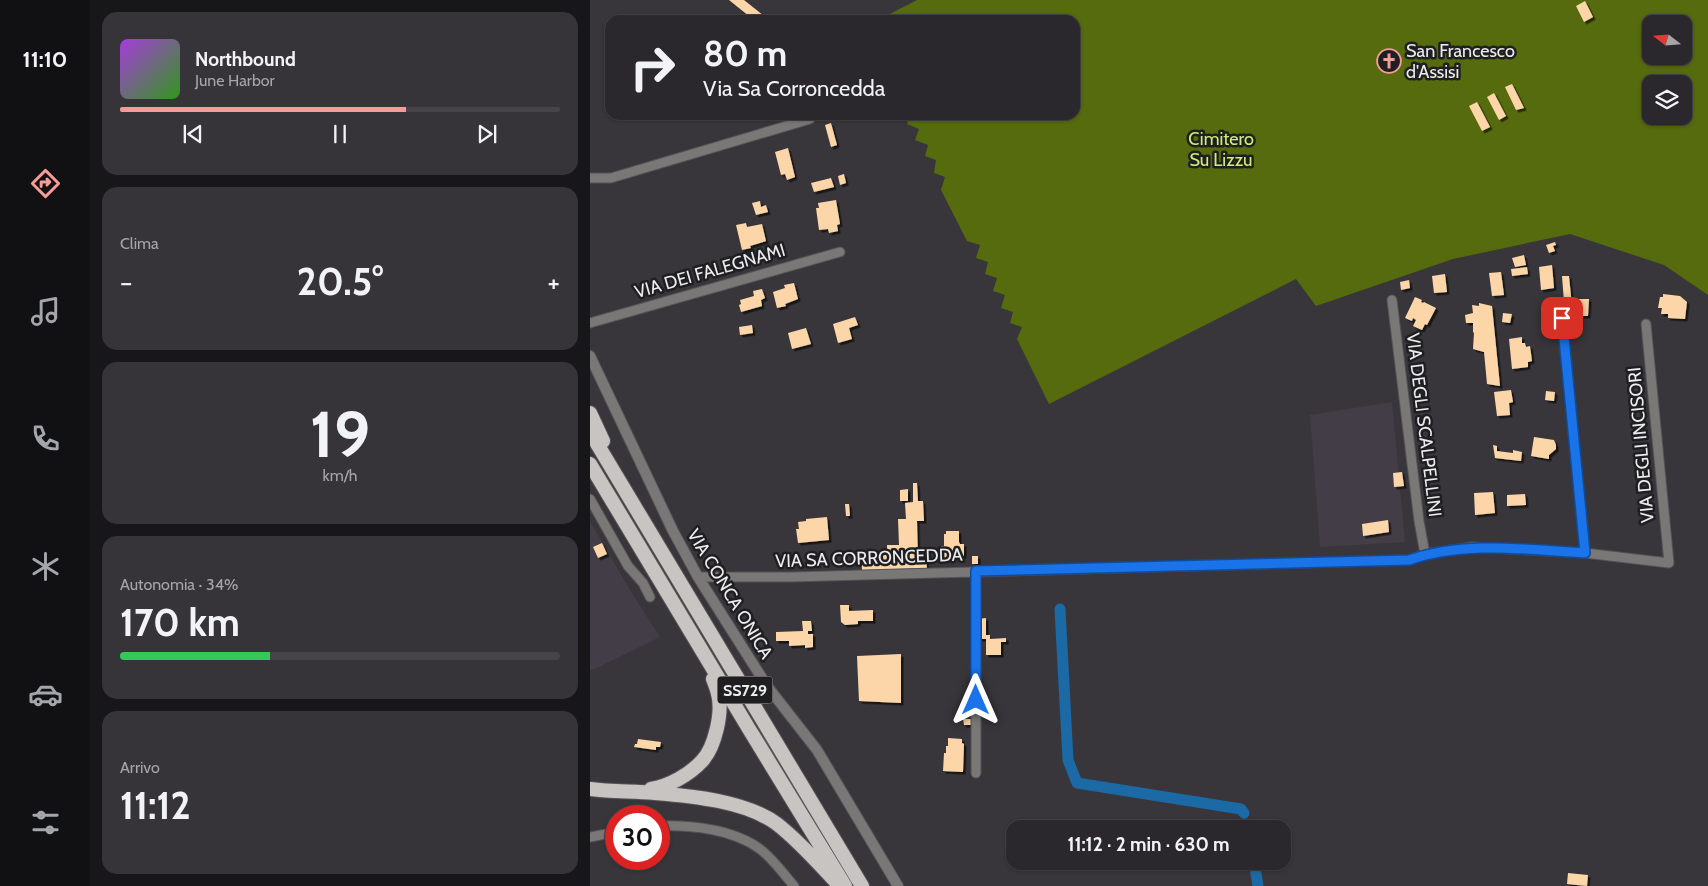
<!DOCTYPE html>
<html lang="it">
<meta charset="utf-8">
<style>
:root{--surface:#2a282c;--page:#363438;--text:#f1f3f6;--muted:#a5a6a9;--line:#464448;--accent:#f59b98}
body{margin:0;font-family:Cabin,sans-serif;background:var(--page);color:var(--text);height:100vh;display:flex;flex-direction:column;font-size:19px;white-space:nowrap}
*{box-sizing:border-box;margin:0}
p{font-size:16px;color:var(--muted)}
.icon{flex:none;width:28px;height:28px;fill:none;stroke:currentColor;stroke-width:2;stroke-linecap:round;stroke-linejoin:round}
.map{position:relative;flex:1;overflow:hidden}
.panel{display:flex;flex-direction:column;gap:12px;padding:12px;background:#171618;width:500px}
.panel>*{flex:none}
.top-card{position:absolute;left:15px;top:15px;width:475px;height:105px;border-radius:15px;box-shadow:0 1px 4px #0004,0 0 0 1px var(--line);background:#2a282c;color:var(--text);overflow:hidden}
.needle{width:32px;rotate:287deg}
.fabs{position:absolute;left:1052px;top:15px;display:grid;gap:10px}
.fabs a{display:grid;place-items:center;width:50px;height:50px;border-radius:10px;background:var(--surface);box-shadow:0 1px 4px #0004,0 0 0 1px var(--line);font-size:25px}
.speed{position:absolute;left:15px;top:805px;display:flex;gap:10px;font-size:25px;font-weight:700;text-align:center}
.speed>*{display:grid;place-content:center;width:65px;height:65px;border-radius:50%;background:var(--surface);box-shadow:0 1px 4px #0004,0 0 0 1px var(--line);line-height:1}
.speed .limit{border:8px solid #d22;background:#fff;color:#111}
.pin{position:absolute;display:grid;place-items:center;width:42px;height:42px;color:#fff;margin:-21px;border-radius:10px;box-shadow:0 2px 8px #0006}
.me{position:absolute;width:55px;margin:-28px;rotate:0deg;stroke-linejoin:round;filter:drop-shadow(0 0 4px #0008)}
.turn{display:flex;align-items:center;gap:18px;height:105px;padding:0 15px;font-size:22px}
.turn .icon{width:65px;height:65px;stroke-width:2.5}
.turn b{display:block;font-size:35px;line-height:42px}
.big{font-size:38px;font-weight:800;line-height:1.1}
.panel .card{flex:1;display:flex;flex-direction:column;justify-content:center;gap:8px;min-width:0;padding:0 18px;border-radius:15px;background:var(--page)}
.panel .dial{align-items:center;gap:0}
.dial b{font-size:65px;line-height:1}
.song{display:flex;align-items:center;gap:15px}
.cover{width:60px;height:60px;border-radius:8px;background:linear-gradient(135deg,hsl(280 70% 55%),hsl(110 70% 35%))}
.played{height:5px;border-radius:2px;background:linear-gradient(90deg,var(--accent) 65%,var(--line) 65%)}
.keys{display:flex;justify-content:space-around;direction:ltr}
.heat{display:flex;justify-content:space-between;align-items:center;font-size:28px;direction:ltr}
.charge{height:8px;border-radius:4px;background:linear-gradient(90deg,#34c759 34%,var(--line) 0)}
.trip{position:absolute;left:416px;top:820px;width:285px;height:50px;border-radius:15px;background:var(--surface);box-shadow:0 1px 4px #0004,0 0 0 1px var(--line);font-weight:800;line-height:50px;text-align:center}
main{display:flex;flex:1;min-height:0}
.tab-bar{display:flex;flex-direction:column;width:90px;justify-content:space-around;align-items:center;background:#111012;color:var(--muted)}
.tab-bar .icon{width:35px;height:35px}
.tab-bar .selected{color:var(--accent)}
.tab-bar b{font-size:22px;color:var(--text)}
.map>svg:first-child{display:block}
.built{fill:#423d46}
.green{fill:#566a0e;fill-rule:evenodd}
.lines{fill:none;stroke-linecap:round;stroke-linejoin:round}
.canal{stroke:#1b69a5;stroke-width:11}
.building{fill:#fcd6a9;filter:url(#shadow)}
.minor-casing{stroke:#555357;stroke-width:11}
.tertiary-casing{stroke:#555357;stroke-width:12}
.trunk-casing{stroke:#555357;stroke-width:16}
.minor{stroke:#7a7777;stroke-width:9}
.tertiary{stroke:#7a7777;stroke-width:10}
.trunk{stroke:#c8c4c2;stroke-width:14}
.route-casing{stroke:#114b97;stroke-width:12}
.route{stroke:#1a73e8;stroke-width:9}
.labels{text-anchor:middle;stroke-width:5;stroke-linejoin:round;paint-order:stroke}
.shield{fill:#1f1e20;stroke:#aeaeb0;stroke-width:1}
.shield-label{font-size:16px;font-weight:bold;fill:#ecebed}
.poi-label{font-size:18px;fill:#ecebed;stroke:#1f1e20;text-anchor:start}
.park-label{font-size:18px;fill:#ceee77;stroke:#1f1e20}
.street-label{font-size:18px;fill:#ecebed;stroke:#1f1e20}
</style>
<main>
<nav class="tab-bar">
<b>11:10</b>
<svg class="icon selected" aria-label="directions" viewBox="0 0 24 24"><path d="M12 3l9 9-9 9-9-9zM9 14v-3h6M13 9l2 2-2 2"/></svg>
<svg class="icon" aria-label="music" viewBox="0 0 24 24"><path d="M9 18V5l10-2v13"/><circle cx="6" cy="18" r="3"/><circle cx="16" cy="16" r="3"/></svg>
<svg class="icon" aria-label="phone" viewBox="0 0 24 24"><path d="M5 4h4l2 5-3 2q2 4 5 5l2-3 5 2v4C11 20 4 13 5 4z"/></svg>
<svg class="icon" aria-label="climate" viewBox="0 0 24 24"><path d="M12 3v18M4 7l16 10M4 17L20 7"/></svg>
<svg class="icon" aria-label="car" viewBox="0 0 24 24"><path d="M5 17H2v-5l4-1 3-4h7l3 4 3 1v5h-3M9 17h6M6 11h13"/><circle cx="7" cy="17" r="2"/><circle cx="17" cy="17" r="2"/></svg>
<svg class="icon" aria-label="filters" viewBox="0 0 24 24"><path d="M4 7h16M4 17h16"/><circle cx="9" cy="7" r="2"/><circle cx="15" cy="17" r="2"/></svg>
</nav>
<section class="panel">
<div class="card">
<div class="song"><i class="cover"></i><div><b>Northbound</b><p>June Harbor</p></div></div>
<div class="played"></div>
<div class="keys"><svg class="icon" aria-label="previous" viewBox="0 0 24 24"><path d="M18 5L8 12l10 7zM5 5v14"/></svg><svg class="icon" aria-label="pause" viewBox="0 0 24 24"><path d="M8 5v14M16 5v14"/></svg><svg class="icon" aria-label="next" viewBox="0 0 24 24"><path d="M6 5l10 7-10 7zM19 5v14"/></svg></div>
</div>
<div class="card"><p>Clima</p>
<div class="heat"><a>−</a><b class="big">20.5°</b><a>+</a></div>
</div>
<div class="card dial"><b>19</b><p>km/h</p></div>
<div class="card"><p>Autonomia · 34%</p><b class="big">170 km</b><div class="charge"></div></div>
<div class="card"><p>Arrivo</p><b class="big">11:12</b></div>
</section>
<div class="map">
<svg width="1118" height="886" viewBox="0 0 1118 886">
<defs>
<filter id="shadow"><feDropShadow dx="2.5" dy="2.5" stdDeviation="0" flood-color="#0009"/></filter>
</defs>
<rect width="100%" height="100%" fill="#38363a"/>
<path class="built" d="M802,402L815,542L730,547L720,415Z
M0,521L40,590L70,637L5,669L0,670Z"/>
<path class="green" d="M327,0H1118V295L1074,265L980,234L863,259L726,306L706,279L459,404L427,339L432,327L420,323L423,312L411,308L415,295L403,291L407,278L395,274L398,262L386,258L390,245L377,241L351,190L355,177L344,173L346,160L335,156L338,145L325,140L329,129L317,124L319,115H485V20H288ZM1061,24H1094V56H1061ZM1061,84H1094V116H1061Z"/>
<g class="lines">
<path class="canal" d="M470,609L478,760L487,783L651,809L654,813
M655,824V829
M664,861L668,886"/>
</g>
<path class="building" d="M139,0H154L179,20H164Z
M995,1L1003,17L994,22L986,6Z
M802,53L804,67L796,68L794,54Z
M922,84L934,108L926,110L915,87Z
M904,93L916,116L909,120L897,97Z
M887,102L900,127L892,131L879,106Z
M241,123L247,145L241,147L235,125Z
M198,148L205,177L197,180L195,174L191,175L185,152Z
M254,174L256,183L250,185L248,176Z
M241,178L244,187L224,192L221,183Z
M246,200L250,224L247,225L248,231L239,233L238,229L229,230L226,208H229L228,203Z
M170,201L171,207L176,205L178,212L166,215L162,203Z
M156,223L157,227L172,224L176,241L160,246L161,248L152,250L146,225Z
M965,242L966,245L963,246L965,251L959,253L956,245Z
M934,255L936,265L925,267L922,258Z
M962,265L964,288L951,290L949,267Z
M937,267L938,274L922,276L921,269Z
M911,272L914,295L902,296L899,273Z
M855,274L857,292L844,293L842,276Z
M972,276H979L983,316L975,315Z
M819,280L820,288L811,290L810,282Z
M204,283L208,299L195,304L196,306L187,308L183,292L195,288L194,285Z
M172,289L175,298L171,300L172,306L151,312L149,305L151,304L150,300L164,296L163,291Z
M1073,294L1090,296L1097,302L1095,319L1078,318V314H1071L1072,308H1068L1070,297H1073Z
M825,297L832,300L831,302L833,303L834,302L846,308L837,325L835,324L832,330L823,326L826,320L823,318L822,321L815,318Z
M989,299H999L998,316H989Z
M889,303L902,306L910,386L897,384L894,352L883,349L884,333L883,332V323H876L875,315L883,313L882,305L889,306Z
M913,313L922,314L920,323L912,322Z
M265,317L268,325L259,328L262,339L248,343L243,324Z
M162,325L163,333L150,335L149,327Z
M216,328L221,344L202,349L198,333Z
M932,337V343H935L936,347L940,346L942,361L938,362V367L922,369L919,339Z
M921,390L923,402L919,403L920,415L907,416L904,392Z
M956,391L965,392L964,401L955,400Z
M944,437L964,440L966,445V449L959,455V459L941,456Z
M903,445L907,446V451L923,453V450L932,452L931,461L905,458Z
M812,472L814,486L804,487L803,473Z
M323,483H327L328,501H333L334,521H327L328,560H336L337,568L272,570L271,556L297,555V545H309L308,519H316L315,503L323,502Z
M318,489V501H310V490Z
M903,492L905,513L885,515L884,493Z
M935,494L936,505L917,506V495Z
M255,504H259L260,516H256Z
M237,517L239,540L208,543L206,529H209L208,522L216,521V519Z
M798,520L799,532L773,536L772,524Z
M356,531H369V542L370,544H374V556H366V558H351V546H354V534H356Z
M12,543L17,554L8,558L3,547Z
M382,556H388V564H382Z
M250,605H259V611L283,610V621H268V624L255,625L251,622Z
M396,618V635H400V639L416,638V642H411V655H396V639H388V619Z
M212,621H221L222,631H218V634H223V647L215,648V645L199,646V641H186V632L213,631Z
M311,654V703L269,701L267,656Z
M373,719H381L382,725H374Z
M358,738L372,739V743L374,744L373,772L353,771L354,753H356V746H358Z
M48,739L71,742L70,747H66V750L44,747L45,744H47Z
M978,873L998,875L997,886L977,884Z"/>
<g class="lines">
<g class="minor-casing">
<path id="minor" d="M0,178H21L220,119
M802,300L829,521L835,554
M972,317L995,553
M0,323L250,252
M0,499L38,566L53,583L60,597
M386,571V773
M108,577H201L819,560L835,554L882,547L995,553L1079,563L1056,324
M69,826C101,825 143,829 170,849C183,859 193,873 204,886
M0,837L26,832"/>
</g>
<g class="tertiary-casing">
<path id="tertiary" d="M0,356L83,531L108,577L177,686L227,750L308,886"/>
</g>
<g class="trunk-casing">
<path id="trunk" d="M0,413L13,441
M0,432L272,886
M0,464L159,729L255,886
M0,789C21,792 43,791 65,793C102,796 156,801 187,824C209,841 228,863 247,883
M61,789C79,786 99,775 112,761C125,747 133,712 128,694C127,689 125,684 123,679"/>
</g>
<use href="#minor" class="minor"/>
<use href="#tertiary" class="tertiary"/>
<use href="#trunk" class="trunk"/>
</g>
<g class="lines">
<g class="route-casing">
<path id="route" d="M386,700V571L819,560C876,540 937,550 995,553L972,318"/>
</g>
<use href="#route" class="route"/>
</g>
<defs>
<g id="church-ring" transform="scale(1.25)"><circle r="9.5" fill="#1f1e20" stroke="#f59b98" stroke-width="1.5"/><path d="M-1.2-6h2.4v3.5h3.3v2.4h-3.3V6h-2.4V-.1h-3.3v-2.4h3.3Z" fill="#f59b98"/></g>
</defs>
<g fill-rule="evenodd">
<use href="#church-ring" x="799" y="61"/>
</g>
<g class="labels">
<rect class="shield" x="127.5" y="676.5" width="55" height="27" rx="4"/>
<g class="shield-label">
<text x="155" y="696">SS729</text>
</g>
<g class="poi-label">
<text x="816" y="57">San Francesco<tspan x="816" dy="21">d'Assisi</tspan></text>
</g>
<g class="park-label">
<text x="631" y="145">Cimitero<tspan x="631" dy="21">Su Lizzu</tspan></text>
</g>
<g class="street-label">
<text transform="translate(120 271) rotate(-16)" y="6">VIA DEI FALEGNAMI</text>
<text transform="translate(834 425) rotate(83)" y="6">VIA DEGLI SCALPELLINI</text>
<text transform="translate(1051 445) rotate(-95)" y="6">VIA DEGLI INCISORI</text>
<text transform="translate(279 558) rotate(-2)" y="6">VIA SA CORRONCEDDA</text>
<text transform="translate(140 594) rotate(59)" y="6">VIA CONCA ONICA</text>
</g>
</g>
</svg>
<div class="fabs">
<a><svg class="needle" viewBox="-14 -14 28 28"><path d="M0-13l5 13h-10z" fill="#e53935"/><path d="M0 13l5-13h-10z" fill="#a5a6a9"/></svg></a>
<a><svg class="icon" aria-label="layers" viewBox="0 0 24 24"><path d="M12 4l9 5-9 5-9-5zM3 14l9 5 9-5"/></svg></a>
</div>
<div class="speed"><div class="limit">30</div></div>
<div class="pin" style="left:972px;top:318px;background:#d93025"><svg class="icon" aria-label="arrive" viewBox="0 0 24 24"><path d="M6 21V4h12l-3 4 3 4H6"/></svg></div>
<svg class="me" style="left:386px;top:700px" viewBox="-20 -20 40 40"><path d="M0-17L14 15 0 8-14 15z" fill="#1a73e8" stroke="#fff" stroke-width="4"/></svg>
<div class="trip">11:12 · 2 min · 630 m</div>
<div class="top-card">
<div class="turn"><svg class="icon" aria-label="right" viewBox="0 0 24 24"><path d="M7 20v-9h11M14 6l5 5-5 5"/></svg><div><b>80 m</b>Via Sa Corroncedda</div></div>
</div>
</div>
</main>
